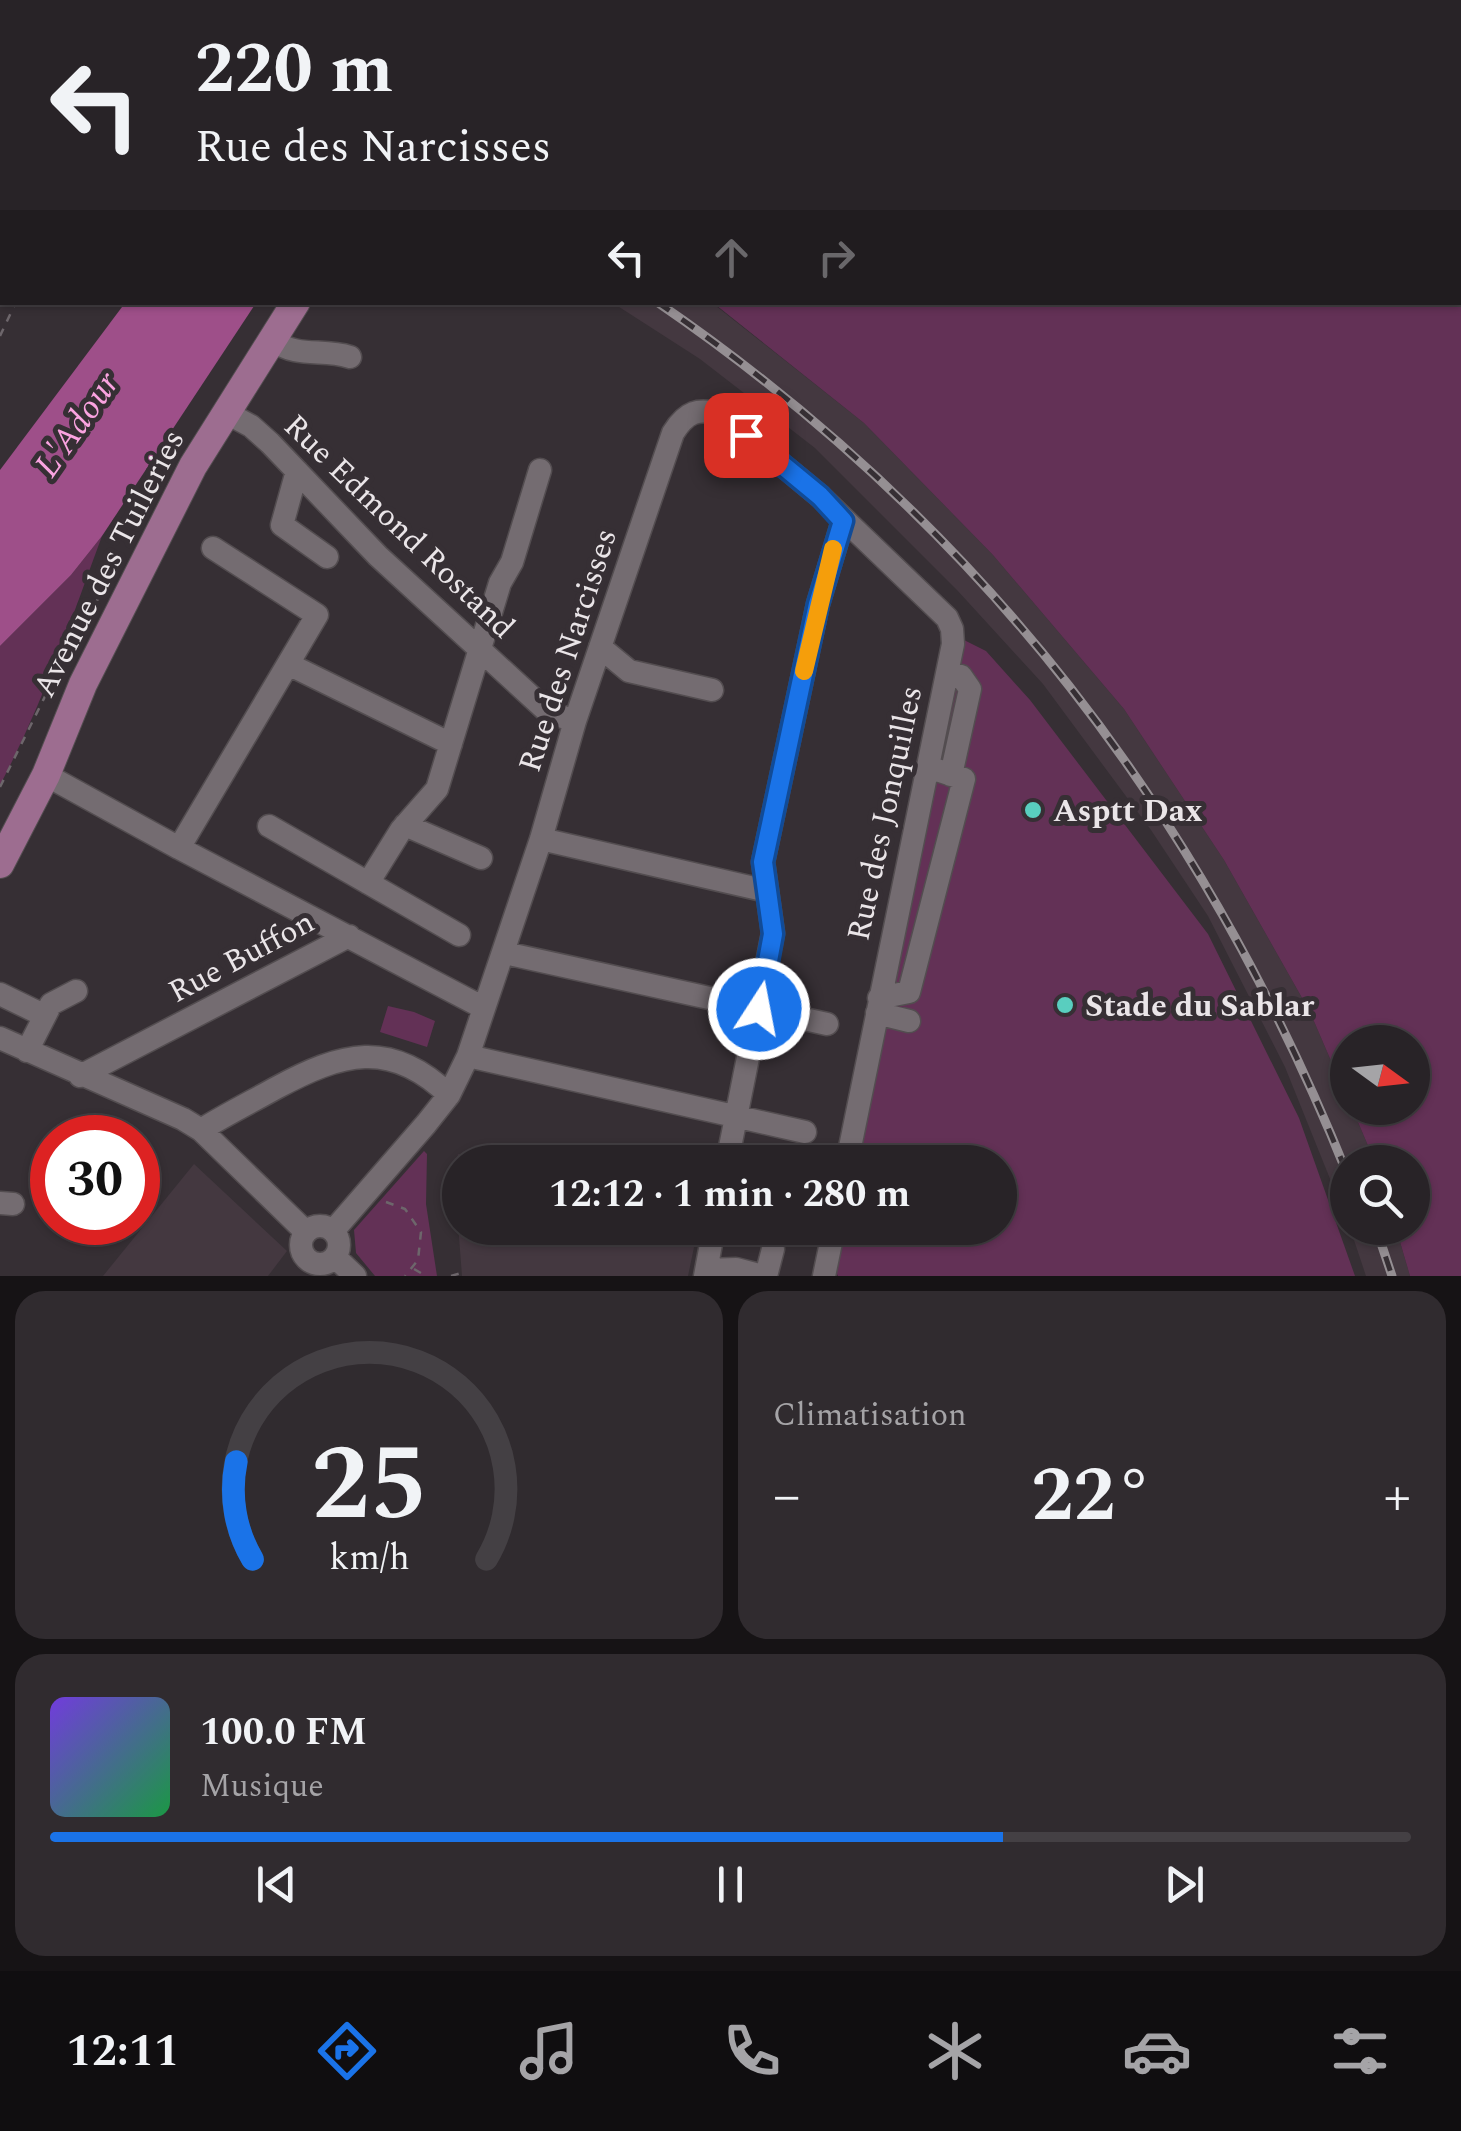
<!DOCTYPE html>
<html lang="fr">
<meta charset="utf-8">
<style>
:root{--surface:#282327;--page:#302b2f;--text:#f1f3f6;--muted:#a5a4a7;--line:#444044;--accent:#1a73e8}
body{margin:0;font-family:Spectral,serif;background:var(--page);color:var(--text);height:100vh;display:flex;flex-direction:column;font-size:38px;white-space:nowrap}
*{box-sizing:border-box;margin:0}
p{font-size:32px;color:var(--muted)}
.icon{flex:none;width:55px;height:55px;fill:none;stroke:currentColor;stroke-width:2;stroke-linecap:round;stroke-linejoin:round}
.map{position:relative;height:1276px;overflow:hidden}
.details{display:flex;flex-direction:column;gap:15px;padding:15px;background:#161315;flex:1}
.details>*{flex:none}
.top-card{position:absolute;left:0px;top:0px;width:1462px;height:305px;box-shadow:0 2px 8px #0004,0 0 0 2px var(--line);background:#282327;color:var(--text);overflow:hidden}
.needle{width:65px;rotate:105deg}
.tools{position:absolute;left:1330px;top:1025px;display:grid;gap:20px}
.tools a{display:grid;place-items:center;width:100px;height:100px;border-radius:50%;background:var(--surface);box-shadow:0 2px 8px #0004,0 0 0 2px var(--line);font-size:50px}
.speed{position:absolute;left:30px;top:1115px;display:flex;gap:20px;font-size:50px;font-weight:700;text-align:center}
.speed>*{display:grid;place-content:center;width:130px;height:130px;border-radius:50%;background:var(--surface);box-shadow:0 2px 8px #0004,0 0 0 2px var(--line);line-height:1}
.speed .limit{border:15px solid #d22;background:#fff;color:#111}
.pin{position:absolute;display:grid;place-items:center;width:85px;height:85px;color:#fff;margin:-42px;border-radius:20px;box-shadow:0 5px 15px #0006}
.me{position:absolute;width:110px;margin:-55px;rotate:11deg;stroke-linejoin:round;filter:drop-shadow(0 0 8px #0008)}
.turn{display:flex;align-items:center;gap:35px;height:210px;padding:0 30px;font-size:45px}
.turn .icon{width:130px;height:130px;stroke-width:2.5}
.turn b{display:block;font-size:70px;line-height:85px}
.lanes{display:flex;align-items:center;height:95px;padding:0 30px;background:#0003;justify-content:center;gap:50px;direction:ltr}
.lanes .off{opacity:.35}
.big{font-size:75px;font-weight:700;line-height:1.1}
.details .tile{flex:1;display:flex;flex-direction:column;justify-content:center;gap:15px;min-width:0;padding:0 35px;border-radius:30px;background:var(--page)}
.details .dial{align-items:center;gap:0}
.dial svg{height:260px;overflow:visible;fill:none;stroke:var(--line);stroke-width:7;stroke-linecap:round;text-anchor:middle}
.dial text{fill:var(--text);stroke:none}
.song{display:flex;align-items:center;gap:30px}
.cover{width:120px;height:120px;border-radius:15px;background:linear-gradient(135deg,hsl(260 70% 55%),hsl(140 70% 35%))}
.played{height:10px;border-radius:5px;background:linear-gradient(90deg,var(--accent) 70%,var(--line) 70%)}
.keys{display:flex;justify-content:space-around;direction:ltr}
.heat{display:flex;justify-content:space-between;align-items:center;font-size:55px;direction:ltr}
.details .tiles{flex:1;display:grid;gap:15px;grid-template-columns:1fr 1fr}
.tile:last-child{grid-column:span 2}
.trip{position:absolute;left:442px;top:1145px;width:575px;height:100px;border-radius:50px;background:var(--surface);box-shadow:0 2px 8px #0004,0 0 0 2px var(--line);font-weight:700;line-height:100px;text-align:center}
.tab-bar{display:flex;height:160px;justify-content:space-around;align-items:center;background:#100e10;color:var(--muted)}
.tab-bar .icon{width:70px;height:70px}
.tab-bar .selected{color:var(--accent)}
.tab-bar b{font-size:45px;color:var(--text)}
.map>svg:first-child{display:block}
.built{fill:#443840}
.green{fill:#633156}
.water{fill:#9e4f89}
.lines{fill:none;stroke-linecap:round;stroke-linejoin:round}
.minor-casing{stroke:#534d50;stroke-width:25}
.major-casing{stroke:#534d50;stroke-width:30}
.path{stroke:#6d666b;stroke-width:2.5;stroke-dasharray:8 8;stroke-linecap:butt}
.minor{stroke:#746c71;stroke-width:22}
.major{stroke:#9d6d90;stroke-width:28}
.rail-casing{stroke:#958f93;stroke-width:9}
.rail{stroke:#362f34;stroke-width:5;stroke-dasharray:15;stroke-linecap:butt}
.route-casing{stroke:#114b97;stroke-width:25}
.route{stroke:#1a73e8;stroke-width:18}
.slow{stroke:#f59e0b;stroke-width:18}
.poi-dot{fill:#59cebf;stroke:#362f34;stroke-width:4}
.labels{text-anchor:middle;stroke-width:10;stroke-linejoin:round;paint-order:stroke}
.street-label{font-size:32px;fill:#eae5e8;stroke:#362f34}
.poi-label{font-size:32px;font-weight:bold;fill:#eae5e8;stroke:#362f34;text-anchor:start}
.water-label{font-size:35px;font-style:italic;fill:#faa3e0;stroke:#362f34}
</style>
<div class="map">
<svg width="1461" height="1276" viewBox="0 0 1461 1276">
<rect width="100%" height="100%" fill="#362f34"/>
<path class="built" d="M711,302L864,423L993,555L1124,709L1224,860L1310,1012L1347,1098L1348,1108H1352L1375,1162H1348L1347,1221L1285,1067L1208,916L1151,830L1043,684L957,590L815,448L700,359L613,303Z
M458,1154L494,1162H460V1228H698L688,1276H462L454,1172Z
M194,1164L287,1251L268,1276H103Z
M1350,1228H1396L1410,1276H1366Z"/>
<path class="green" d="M853,0H1461V1276H1410L1396,1228H1412V1162H1375L1352,1108H1412V1042H1348L1347,1098L1310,1012L1224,860L1124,709L993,555L864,423L716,305V302H1460V2Z
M102,536C71,620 42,706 0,785V646L71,575Z
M964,640L986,651L1030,700L1208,934L1299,1118L1355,1276H838L834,1268L842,1228H1000V1162H855Z
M388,1006L414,1012L435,1021L427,1047L380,1032Z
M424,1151L427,1154L426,1204L437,1276H375L356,1253L354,1230Z"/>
<path class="water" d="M125,303H256L102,536L71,575L0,646V470Z"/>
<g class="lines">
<g class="minor-casing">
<path id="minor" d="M141,2L142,0
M0,46L2,47
M0,173L2,169
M0,269L2,264
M272,340C299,359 321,348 350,357
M225,412L251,426L270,443L378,556L548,712L575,721
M297,471L282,525L327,557
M600,647L629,671L712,690
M288,664L451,744
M947,673L961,676L970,689L951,775
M46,775L179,848L317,615L213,548
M405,825L481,858
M269,826L459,935
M541,839L767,891
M179,848L484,1008
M368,883L401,830L437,789L500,583L512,562L540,470
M505,953L827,1024
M0,994L35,1011
M879,998L909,992L964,779L928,767
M877,1013L909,1021
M0,1038L183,1119L201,1130L306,1232
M27,1051L51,1004L76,991
M468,1056L805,1132
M80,1076L349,936
M201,1130C225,1115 251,1102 276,1088C341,1053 390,1038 449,1095
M727,1162L773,933L763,862L818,604L843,521
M0,1203L13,1204
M301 1245a19 19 0 1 1 38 0a19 19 0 1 1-38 0Z
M333,1231L426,1124L449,1095L468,1056L541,839L575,721L673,433C686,412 698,407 722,415L821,497L947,618L952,629L953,644L847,1162
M335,1257L355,1276
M707,1270L736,1269L763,1276
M705,1276L714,1228
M766,1276L773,1249
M824,1276L834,1228"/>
</g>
<g class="major-casing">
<path id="major" d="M468,2L469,0
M0,864L46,775L83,684L193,466L296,302"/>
</g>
<path class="path" d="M0,234L2,230
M0,336L16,302
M0,787L80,626L110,581
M386,1202L405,1209L421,1232L418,1260L405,1276
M414,1269L426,1276
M451,1276L461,1273"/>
<use href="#minor" class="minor"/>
<use href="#major" class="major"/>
<g class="rail-casing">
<path id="rail" d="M144,0L149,2
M657,302C980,523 1203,814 1348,1176
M1376,1228L1392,1276"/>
</g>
<use href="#rail" class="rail"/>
</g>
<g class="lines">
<g class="route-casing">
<path id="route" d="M746,435L820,496L843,521L818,604L763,862L773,934L759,1009"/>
</g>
<use href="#route" class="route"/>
<path class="slow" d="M804,671L833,549"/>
</g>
<g class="poi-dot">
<circle cx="1033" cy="810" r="10"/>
<circle cx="1065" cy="1005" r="10"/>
</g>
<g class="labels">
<g class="street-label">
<text transform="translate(400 526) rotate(44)" y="11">Rue Edmond Rostand</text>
<text transform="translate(108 563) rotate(-63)" y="11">Avenue des Tuileries</text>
<text transform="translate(567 650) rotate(-72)" y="11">Rue des Narcisses</text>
<text transform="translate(884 813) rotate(-78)" y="11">Rue des Jonquilles</text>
<text transform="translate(241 956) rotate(-28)" y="11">Rue Buffon</text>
</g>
<g class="poi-label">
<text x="1053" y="821">Asptt Dax</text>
<text x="1085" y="1016">Stade du Sablar</text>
</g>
<g class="water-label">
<text transform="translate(76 424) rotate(-55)" y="12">L'Adour</text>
</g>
</g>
</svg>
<div class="tools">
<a><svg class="needle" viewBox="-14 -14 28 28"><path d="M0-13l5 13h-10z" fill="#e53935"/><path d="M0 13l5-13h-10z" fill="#a5a4a7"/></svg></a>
<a><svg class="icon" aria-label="search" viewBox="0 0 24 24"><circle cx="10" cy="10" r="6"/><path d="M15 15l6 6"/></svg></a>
</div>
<div class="speed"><div class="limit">30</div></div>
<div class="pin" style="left:746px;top:435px;background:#d93025"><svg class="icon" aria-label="arrive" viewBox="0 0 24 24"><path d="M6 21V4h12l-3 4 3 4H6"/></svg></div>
<svg class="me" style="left:759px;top:1009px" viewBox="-20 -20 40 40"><circle r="17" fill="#1a73e8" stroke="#fff" stroke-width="3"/><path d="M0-11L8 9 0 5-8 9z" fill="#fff"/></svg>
<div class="trip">12:12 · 1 min · 280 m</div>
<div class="top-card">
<div class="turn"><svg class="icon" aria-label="left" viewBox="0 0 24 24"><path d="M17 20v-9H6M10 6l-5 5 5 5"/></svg><div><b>220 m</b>Rue des Narcisses</div></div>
<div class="lanes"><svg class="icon" aria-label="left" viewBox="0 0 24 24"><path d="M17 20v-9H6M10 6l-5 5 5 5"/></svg><svg class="icon off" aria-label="ahead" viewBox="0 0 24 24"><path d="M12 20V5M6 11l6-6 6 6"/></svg><svg class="icon off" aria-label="right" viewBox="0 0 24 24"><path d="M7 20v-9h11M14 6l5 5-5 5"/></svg></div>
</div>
</div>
<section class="details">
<div class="tiles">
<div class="tile dial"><svg viewBox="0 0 100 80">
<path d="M14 69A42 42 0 1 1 86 69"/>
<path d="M14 69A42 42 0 0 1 9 39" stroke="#1a73e8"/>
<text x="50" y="56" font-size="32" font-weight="700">25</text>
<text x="50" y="72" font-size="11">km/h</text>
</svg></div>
<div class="tile"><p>Climatisation</p>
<div class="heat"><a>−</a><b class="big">22°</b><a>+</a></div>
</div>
<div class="tile">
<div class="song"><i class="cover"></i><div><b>100.0 FM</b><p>Musique</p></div></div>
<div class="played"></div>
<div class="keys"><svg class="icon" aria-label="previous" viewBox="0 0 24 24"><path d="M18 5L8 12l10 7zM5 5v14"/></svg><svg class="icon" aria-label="pause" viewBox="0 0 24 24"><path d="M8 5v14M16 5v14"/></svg><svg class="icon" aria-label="next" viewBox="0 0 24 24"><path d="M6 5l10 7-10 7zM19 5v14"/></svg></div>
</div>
</div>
</section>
<nav class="tab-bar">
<b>12:11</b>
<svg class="icon selected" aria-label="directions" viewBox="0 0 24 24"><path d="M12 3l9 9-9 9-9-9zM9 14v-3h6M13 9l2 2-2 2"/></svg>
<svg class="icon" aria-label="music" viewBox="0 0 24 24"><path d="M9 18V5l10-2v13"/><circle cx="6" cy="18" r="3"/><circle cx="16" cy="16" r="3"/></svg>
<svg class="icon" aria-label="phone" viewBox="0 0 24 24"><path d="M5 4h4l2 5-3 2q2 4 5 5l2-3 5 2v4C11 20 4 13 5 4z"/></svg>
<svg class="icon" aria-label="climate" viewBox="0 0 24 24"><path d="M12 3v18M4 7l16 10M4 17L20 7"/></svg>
<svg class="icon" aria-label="car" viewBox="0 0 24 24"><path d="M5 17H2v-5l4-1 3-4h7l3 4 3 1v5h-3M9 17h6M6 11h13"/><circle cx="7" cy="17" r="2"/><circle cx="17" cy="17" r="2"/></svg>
<svg class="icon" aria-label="filters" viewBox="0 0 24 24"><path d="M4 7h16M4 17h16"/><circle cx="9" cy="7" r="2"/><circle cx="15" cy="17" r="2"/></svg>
</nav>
